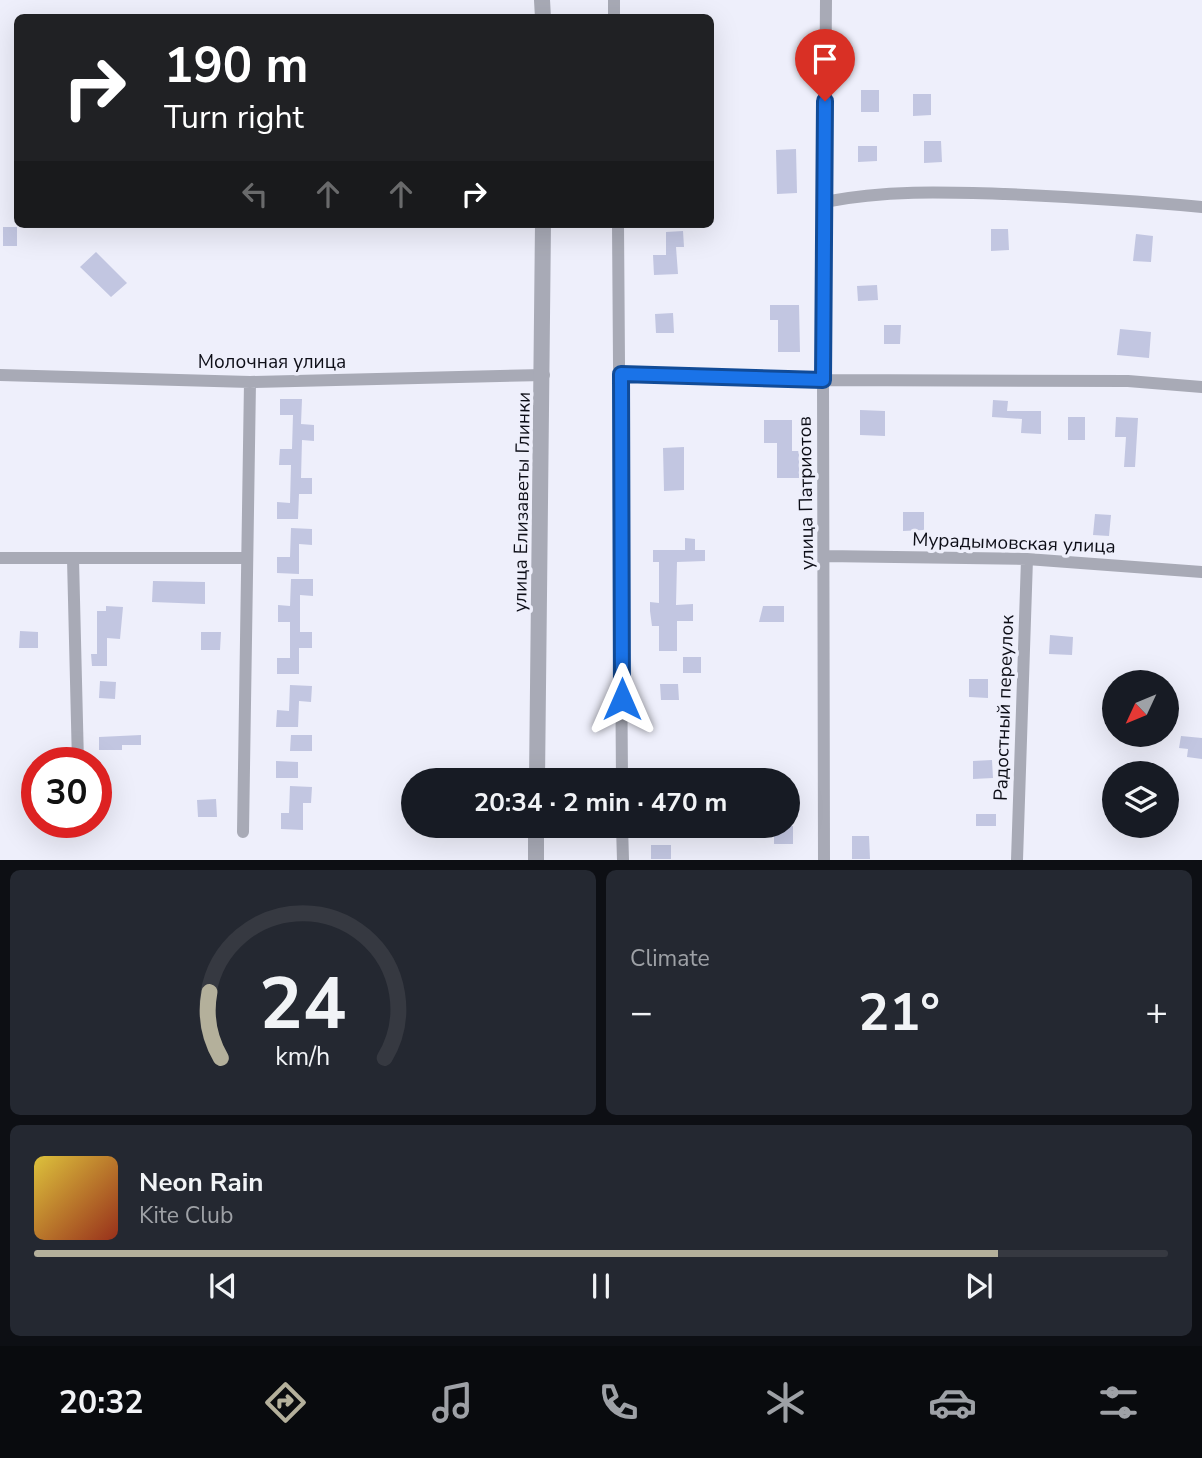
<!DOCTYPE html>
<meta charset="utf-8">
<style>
:root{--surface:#171b24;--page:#242831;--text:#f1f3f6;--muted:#9ea1a6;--line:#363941;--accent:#b4b09b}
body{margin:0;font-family:"Nunito Sans",sans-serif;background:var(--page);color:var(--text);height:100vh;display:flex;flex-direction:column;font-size:26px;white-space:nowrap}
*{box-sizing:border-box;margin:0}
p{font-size:23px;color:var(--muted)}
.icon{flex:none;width:38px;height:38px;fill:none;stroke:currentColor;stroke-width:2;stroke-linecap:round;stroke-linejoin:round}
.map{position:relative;height:860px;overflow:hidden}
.panel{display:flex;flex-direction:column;gap:10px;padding:10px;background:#0d0f14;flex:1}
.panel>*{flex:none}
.banner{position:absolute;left:14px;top:14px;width:700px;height:214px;border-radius:10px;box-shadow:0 7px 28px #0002;background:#202124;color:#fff;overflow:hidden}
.needle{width:46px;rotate:226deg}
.tools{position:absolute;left:1102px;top:670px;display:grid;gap:14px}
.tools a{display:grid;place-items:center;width:77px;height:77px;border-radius:50%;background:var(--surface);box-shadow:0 7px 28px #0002;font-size:35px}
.speed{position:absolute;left:21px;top:747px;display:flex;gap:14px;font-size:35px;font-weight:700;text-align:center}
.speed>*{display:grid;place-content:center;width:91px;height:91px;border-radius:50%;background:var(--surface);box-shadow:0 7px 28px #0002;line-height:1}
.speed .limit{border:10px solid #d22;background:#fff;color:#111}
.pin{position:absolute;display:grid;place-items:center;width:60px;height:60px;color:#fff;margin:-72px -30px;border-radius:50% 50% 50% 0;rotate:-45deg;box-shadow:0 0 7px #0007}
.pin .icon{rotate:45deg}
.me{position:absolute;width:77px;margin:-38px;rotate:0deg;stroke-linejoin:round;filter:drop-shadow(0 0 5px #0008)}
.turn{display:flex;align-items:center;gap:24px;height:147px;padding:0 35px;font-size:32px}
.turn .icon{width:91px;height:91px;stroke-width:2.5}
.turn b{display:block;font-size:49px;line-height:60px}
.lanes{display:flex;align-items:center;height:66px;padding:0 35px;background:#0003;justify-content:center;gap:35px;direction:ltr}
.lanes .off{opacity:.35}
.big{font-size:52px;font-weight:700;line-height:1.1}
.panel .card{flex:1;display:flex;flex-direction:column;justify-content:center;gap:10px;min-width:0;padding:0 24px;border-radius:10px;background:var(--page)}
.panel .dial{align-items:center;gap:0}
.dial svg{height:182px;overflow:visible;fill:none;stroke:var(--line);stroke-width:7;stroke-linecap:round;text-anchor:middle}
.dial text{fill:var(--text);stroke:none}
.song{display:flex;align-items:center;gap:21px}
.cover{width:84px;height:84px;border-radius:10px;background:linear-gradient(135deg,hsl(50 70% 55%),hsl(10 70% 35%))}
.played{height:7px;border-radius:4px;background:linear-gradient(90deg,var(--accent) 85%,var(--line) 85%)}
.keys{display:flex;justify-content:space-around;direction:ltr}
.heat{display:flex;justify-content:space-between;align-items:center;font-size:38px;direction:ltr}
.panel .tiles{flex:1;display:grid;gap:10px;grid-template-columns:1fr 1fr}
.card:last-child{grid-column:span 2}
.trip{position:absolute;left:401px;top:768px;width:399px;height:70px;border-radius:35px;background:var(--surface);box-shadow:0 7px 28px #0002;font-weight:700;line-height:70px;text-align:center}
.tab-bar{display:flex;height:112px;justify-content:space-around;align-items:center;background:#090b0e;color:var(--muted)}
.tab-bar .icon{width:49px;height:49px}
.tab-bar .selected{color:var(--accent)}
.tab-bar b{font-size:32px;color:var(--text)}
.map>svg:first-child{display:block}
.building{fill:#c2c6e1}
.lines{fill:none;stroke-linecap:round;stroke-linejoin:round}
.minor{stroke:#a8aab6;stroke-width:12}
.tertiary{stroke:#a8aab6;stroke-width:16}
.route-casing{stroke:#114b97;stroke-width:18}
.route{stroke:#1a73e8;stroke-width:12}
.labels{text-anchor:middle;stroke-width:7;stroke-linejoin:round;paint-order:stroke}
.street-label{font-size:19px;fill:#0d0e17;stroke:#eeeffb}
</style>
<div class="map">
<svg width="1202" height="860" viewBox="0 0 1202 860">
<rect width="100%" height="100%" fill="#eeeffb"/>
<path class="building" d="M861,90H879V112H861Z
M913,94H931V115L913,116Z
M924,141H941L942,162L924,163Z
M858,146H877V161L858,162Z
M796,149L797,193L777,194L776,150Z
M3,227H17V246H3Z
M991,229H1008L1009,250L991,251Z
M683,231L684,247H676L678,274L654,275L653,255H666V232Z
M1136,234L1153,236L1151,262L1133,261Z
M96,252L127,283L111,297L80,267Z
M877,285L878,300L858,301L857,286Z
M770,305H799L800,352H778V320H770Z
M673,313L674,333H656L655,314Z
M884,325H901L900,344H884Z
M1120,329L1151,332L1149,358L1117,355Z
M280,399H302L301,424L314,425V441L302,440L301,478H312V494H299L298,519H277V502L290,503L291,465H279L280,449H292L293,415H280Z
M993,400L1008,401L1007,411H1041V434L1021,433L1022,419L992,417Z
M860,410L885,411V436L860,435Z
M1068,417H1085V440H1068Z
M1116,417L1138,418L1135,467H1124L1126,437H1115Z
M764,420H792V451H799V478H777V443H764Z
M684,447V490L664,491L663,448Z
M903,512H924V530L903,531Z
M1095,514L1111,515L1109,536L1093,535Z
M291,528L312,529V545L299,544V574L277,573V557H290Z
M685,538L695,539V550H705V561L677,562L676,605L693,604V621H677V651H659V626H652L650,611V602L659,603V562H653V550H685Z
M291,579H313V596L300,595V632H312V648H299V674H277V658H290V622H278V605L290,606Z
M153,581L205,582V604L152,602Z
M106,606L123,607L120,639L107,638V666H92L91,654H97V611H106Z
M763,606H784V622H759Z
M20,631L38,632V648H19Z
M201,632H221L220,650H201Z
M1050,635L1073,637L1072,655L1049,654Z
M683,657H701V673H683Z
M969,679H988V698L969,697Z
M100,681L116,682L115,699L99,698Z
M660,684H678L679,700H661Z
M290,685L312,686L311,702L299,701L298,727H276L277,710L289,711Z
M141,735V745H122V750H99V737Z
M291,735H312V751H290Z
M1181,736L1202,738V759L1187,757L1188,749L1179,748Z
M992,760L993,778L973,779V761Z
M276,761L298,762V778H276Z
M290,786L312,787L311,803H303V830L281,829V813H289Z
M216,799L217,817H198L197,800Z
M976,814H996V826H976Z
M774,826H793V844H774Z
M852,836H869L870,859H852Z
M651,845H671V859H651Z"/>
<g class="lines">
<path class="minor" d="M614,0V18
M824,202C886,190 943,192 1005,194C1071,197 1136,201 1202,207
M618,224L622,780
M621,374L823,380L1128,381L1202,387
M0,375L250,382L544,375
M825,556L1027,559L1202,572
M0,558H247
M73,559L78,763
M622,826L623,860
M243,832L250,382
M824,860L823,380L826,0
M1017,860L1027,559"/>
<path class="tertiary" d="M542,0L543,18
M537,780L543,224
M536,860V826"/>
</g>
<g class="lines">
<g class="route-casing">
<path id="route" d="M622,699L621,374L823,380L825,101"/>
</g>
<use href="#route" class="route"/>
</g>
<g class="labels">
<g class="street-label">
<text x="272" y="368">Молочная улица</text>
<text transform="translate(805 493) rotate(-91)" y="7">улица Патриотов</text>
<text transform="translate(521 502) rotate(-89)" y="7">улица Елизаветы Глинки</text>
<text transform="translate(1014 542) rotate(2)" y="7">Мурадымовская улица</text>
<text transform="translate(1003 708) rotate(-88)" y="7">Радостный переулок</text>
</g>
</g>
</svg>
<div class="tools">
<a><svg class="needle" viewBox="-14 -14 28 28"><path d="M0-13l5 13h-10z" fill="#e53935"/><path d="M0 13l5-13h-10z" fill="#9ea1a6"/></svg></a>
<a><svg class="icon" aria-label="layers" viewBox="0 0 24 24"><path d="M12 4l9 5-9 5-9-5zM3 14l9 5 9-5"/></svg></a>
</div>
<div class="speed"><div class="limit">30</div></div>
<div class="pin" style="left:825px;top:101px;background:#d93025"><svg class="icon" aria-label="arrive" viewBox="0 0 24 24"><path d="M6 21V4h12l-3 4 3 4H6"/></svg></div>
<svg class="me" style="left:622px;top:699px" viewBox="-20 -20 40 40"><path d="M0-17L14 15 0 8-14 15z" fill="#1a73e8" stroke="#fff" stroke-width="4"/></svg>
<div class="trip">20:34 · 2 min · 470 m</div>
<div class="banner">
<div class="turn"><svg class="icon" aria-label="right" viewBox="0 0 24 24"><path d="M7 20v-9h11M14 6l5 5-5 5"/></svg><div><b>190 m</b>Turn right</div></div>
<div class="lanes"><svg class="icon off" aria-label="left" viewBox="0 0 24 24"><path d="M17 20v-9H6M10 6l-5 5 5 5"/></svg><svg class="icon off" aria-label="ahead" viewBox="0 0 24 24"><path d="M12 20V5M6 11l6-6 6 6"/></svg><svg class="icon off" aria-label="ahead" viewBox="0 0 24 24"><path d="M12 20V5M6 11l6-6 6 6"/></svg><svg class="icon" aria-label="right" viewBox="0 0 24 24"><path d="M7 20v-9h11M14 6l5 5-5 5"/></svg></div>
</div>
</div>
<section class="panel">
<div class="tiles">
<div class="card dial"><svg viewBox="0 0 100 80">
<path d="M14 69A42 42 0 1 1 86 69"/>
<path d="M14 69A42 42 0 0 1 9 40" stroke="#b4b09b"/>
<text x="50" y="56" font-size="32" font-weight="700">24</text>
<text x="50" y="72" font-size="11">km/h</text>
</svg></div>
<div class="card"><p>Climate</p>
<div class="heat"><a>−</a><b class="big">21°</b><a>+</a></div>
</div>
<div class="card">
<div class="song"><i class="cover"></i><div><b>Neon Rain</b><p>Kite Club</p></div></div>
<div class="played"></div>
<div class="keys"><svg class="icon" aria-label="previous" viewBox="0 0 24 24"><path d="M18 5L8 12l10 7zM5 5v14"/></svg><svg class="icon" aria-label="pause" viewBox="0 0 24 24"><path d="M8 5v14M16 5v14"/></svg><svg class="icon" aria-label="next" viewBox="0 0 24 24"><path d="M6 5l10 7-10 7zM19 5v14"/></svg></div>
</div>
</div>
</section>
<nav class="tab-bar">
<b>20:32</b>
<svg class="icon selected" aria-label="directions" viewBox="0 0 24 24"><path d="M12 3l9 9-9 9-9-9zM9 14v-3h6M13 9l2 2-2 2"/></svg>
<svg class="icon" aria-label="music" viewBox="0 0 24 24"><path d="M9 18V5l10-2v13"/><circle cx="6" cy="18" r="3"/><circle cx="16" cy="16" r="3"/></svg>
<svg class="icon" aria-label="phone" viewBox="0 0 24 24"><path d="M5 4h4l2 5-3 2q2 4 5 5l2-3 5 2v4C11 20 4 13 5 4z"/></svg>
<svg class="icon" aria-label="climate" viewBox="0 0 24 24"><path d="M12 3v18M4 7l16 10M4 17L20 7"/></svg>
<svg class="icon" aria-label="car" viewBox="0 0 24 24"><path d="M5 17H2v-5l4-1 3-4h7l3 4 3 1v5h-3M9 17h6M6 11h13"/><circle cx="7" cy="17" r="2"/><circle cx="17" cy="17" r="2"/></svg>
<svg class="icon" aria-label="filters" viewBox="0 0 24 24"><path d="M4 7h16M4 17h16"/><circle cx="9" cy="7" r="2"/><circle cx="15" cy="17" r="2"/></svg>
</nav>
